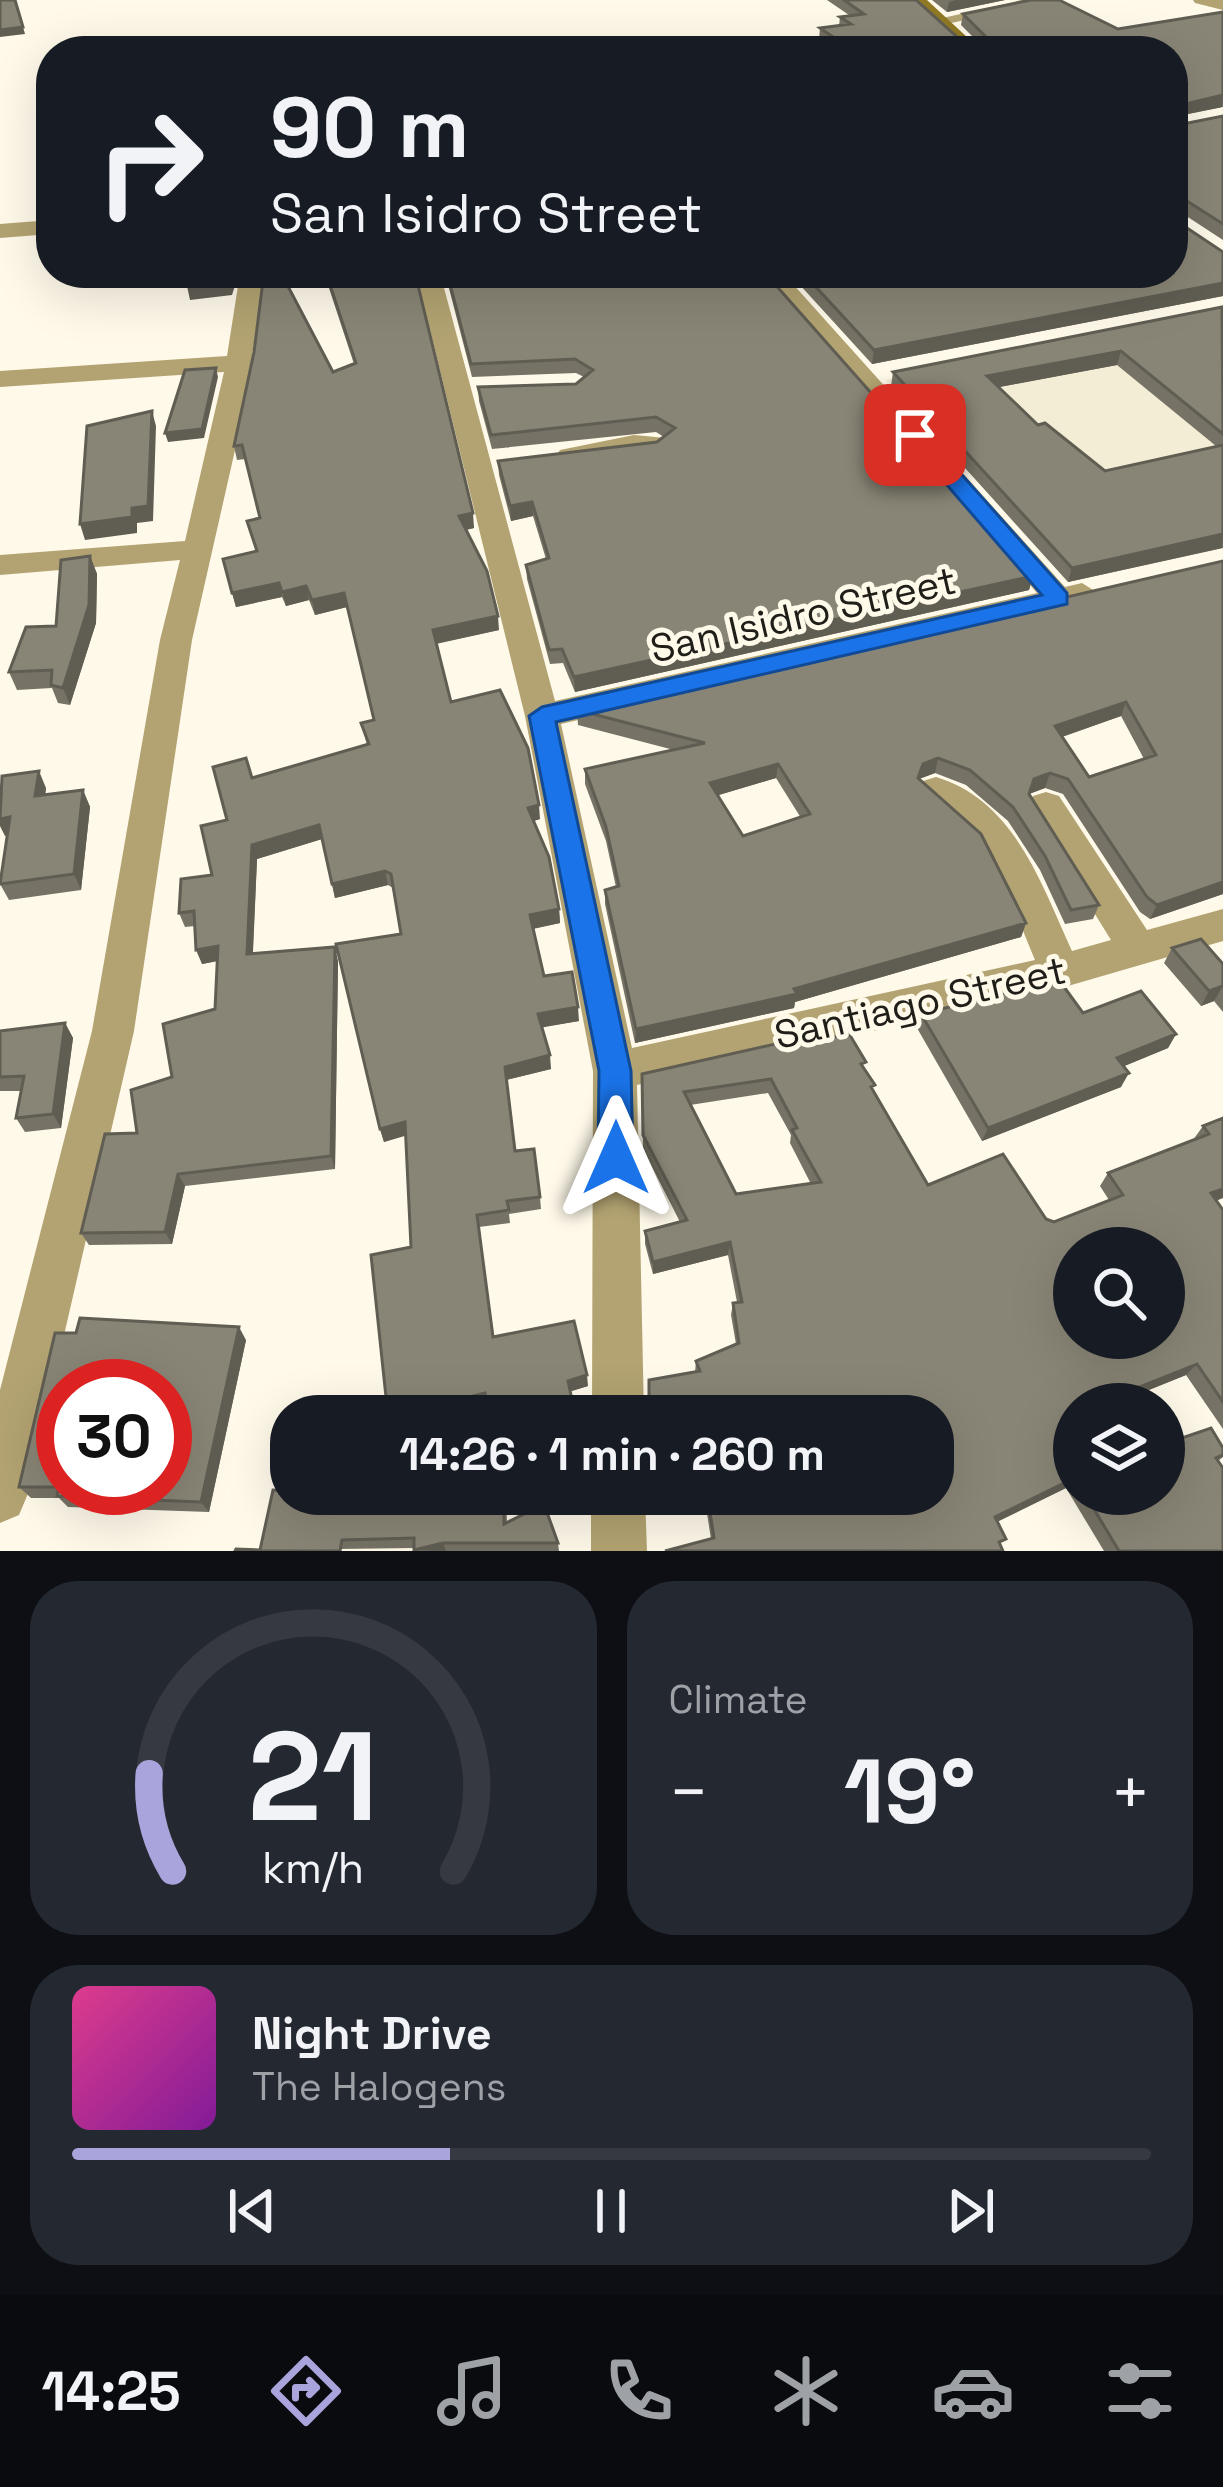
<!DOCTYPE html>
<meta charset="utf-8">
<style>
:root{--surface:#171b24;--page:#242831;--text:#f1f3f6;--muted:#9ea1a6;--line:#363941;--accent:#a9a5dc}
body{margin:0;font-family:"Space Grotesk",sans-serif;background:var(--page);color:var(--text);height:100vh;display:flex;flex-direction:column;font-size:45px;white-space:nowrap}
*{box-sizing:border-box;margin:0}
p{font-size:39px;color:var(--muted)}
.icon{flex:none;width:66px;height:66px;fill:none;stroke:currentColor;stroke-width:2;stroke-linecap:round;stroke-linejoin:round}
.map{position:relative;height:1551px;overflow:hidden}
.sheet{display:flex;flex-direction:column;gap:30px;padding:30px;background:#0d0f14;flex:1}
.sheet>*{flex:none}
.top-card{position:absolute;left:36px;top:36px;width:1152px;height:252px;border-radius:48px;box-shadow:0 12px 48px #0002;background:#171b24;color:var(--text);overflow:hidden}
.controls{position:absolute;left:1053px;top:1227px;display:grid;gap:24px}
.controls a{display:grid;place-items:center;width:132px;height:132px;border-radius:50%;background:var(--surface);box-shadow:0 12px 48px #0002;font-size:60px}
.speed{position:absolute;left:36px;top:1359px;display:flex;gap:24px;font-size:60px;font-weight:700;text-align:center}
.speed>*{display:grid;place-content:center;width:156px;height:156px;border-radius:50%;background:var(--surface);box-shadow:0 12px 48px #0002;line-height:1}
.speed .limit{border:18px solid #d22;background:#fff;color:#111}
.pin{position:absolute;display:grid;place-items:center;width:102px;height:102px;color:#fff;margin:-51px;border-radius:24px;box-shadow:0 6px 18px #0006}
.me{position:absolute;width:132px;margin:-66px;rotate:0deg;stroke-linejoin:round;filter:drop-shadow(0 0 9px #0008)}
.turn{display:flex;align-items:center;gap:42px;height:252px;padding:0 36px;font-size:54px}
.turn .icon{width:156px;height:156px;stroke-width:2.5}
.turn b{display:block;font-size:84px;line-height:102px}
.big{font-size:90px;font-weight:800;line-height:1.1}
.sheet .widget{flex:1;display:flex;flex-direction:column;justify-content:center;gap:18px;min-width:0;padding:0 42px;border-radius:48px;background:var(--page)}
.sheet .dial{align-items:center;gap:0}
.dial svg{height:312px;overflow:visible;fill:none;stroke:var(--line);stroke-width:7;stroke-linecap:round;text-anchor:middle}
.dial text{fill:var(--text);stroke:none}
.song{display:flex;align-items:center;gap:36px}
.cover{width:144px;height:144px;border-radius:18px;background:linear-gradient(135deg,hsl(330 70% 55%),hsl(290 70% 35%))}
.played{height:12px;border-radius:6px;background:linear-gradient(90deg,var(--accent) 35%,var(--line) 35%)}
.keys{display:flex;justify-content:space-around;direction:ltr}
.heat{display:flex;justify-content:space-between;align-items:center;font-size:66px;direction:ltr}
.sheet .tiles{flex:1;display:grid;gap:30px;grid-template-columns:1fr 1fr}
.widget:last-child{grid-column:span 2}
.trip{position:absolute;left:270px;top:1395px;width:684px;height:120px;border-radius:48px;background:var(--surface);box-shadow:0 12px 48px #0002;font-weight:800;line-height:120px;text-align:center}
.menu{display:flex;height:192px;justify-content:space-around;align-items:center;background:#090b0e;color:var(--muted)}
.menu .icon{width:84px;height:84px}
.menu .active{color:var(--accent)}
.menu b{font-size:54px;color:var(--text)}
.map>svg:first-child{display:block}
.built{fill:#f4edd6}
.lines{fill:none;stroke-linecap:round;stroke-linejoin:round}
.street{fill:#b3a372;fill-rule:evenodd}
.secondary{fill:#907924;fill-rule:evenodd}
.wall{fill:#767265;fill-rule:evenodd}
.shaded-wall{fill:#605d53}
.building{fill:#898576;stroke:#605d53;stroke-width:3;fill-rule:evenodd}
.route{fill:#1a73e8;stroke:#114b97;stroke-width:3}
.labels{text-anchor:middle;stroke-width:10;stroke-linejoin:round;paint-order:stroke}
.street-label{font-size:39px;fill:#201e19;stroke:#fef9e9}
</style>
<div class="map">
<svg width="1223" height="1551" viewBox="0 0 1223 1551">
<rect width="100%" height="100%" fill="#fef9e9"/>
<path class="built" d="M1223,315V541L1062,574L886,380Z"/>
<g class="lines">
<path class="street" d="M1022,0H1057L942,25L934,20Z
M1193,0H1223V10L1195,3Z
M51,220V234L0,238V224Z
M240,273H264L245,406L192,640L134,1031L27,1496L19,1515L0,1523V1390L92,1031L160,640L180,560L0,575V555L185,541L224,372L0,387V371L227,356Z
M416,273H440L555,701L1037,593L758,273H783L1065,587L1082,583L1098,593L1093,600L1059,609L561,724L632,1048L1035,960C1016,916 1002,868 969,832C954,815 928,808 918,790L923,781L936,777C1014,800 1041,883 1072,951L1111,940L1028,806L1033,796L1046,792L1059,796L1147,930L1223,909V941L1061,988L637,1085L644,1416H592L593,1071L525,716Z
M634,435L666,438L670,444C661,452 590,460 570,464L556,456L560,450Z
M591,1494H645L647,1551H591Z"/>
<path class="secondary" d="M909,0H927L982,51H963Z"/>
</g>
<path class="wall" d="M827,0H916L965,44H980L961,25L963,14L1118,29L1222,13L1223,9V107L1173,117V51H835L819,39L820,28L839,26L840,17L849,15Z
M932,0H1005L947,12Z
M1223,116V240L1174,208L1175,220L1223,252V296L872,364L789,273H1173V122L1178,125Z
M324,273H415L474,528L466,530L499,630L436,644L451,702L540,819L534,821L559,909L560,923L533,929L544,976L579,1021L542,1027L551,1069L506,1080L515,1151L540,1197L541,1209L509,1214L510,1223L479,1227L494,1337L588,1386L570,1391L575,1416H489L487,1404L411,1247L405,1135L384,1142L380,1129L401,934L393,888L388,885L335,898L322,839L257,859L253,953L338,961L335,1169L185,1186L172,1244L89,1245L81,1233L137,1133L215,1009L217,961L202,964L195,926L185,927L179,913L212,875L227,820L252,778L367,745L361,723L373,720L347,607L315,615L309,600L286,606L282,597L236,607L223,559L256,551L247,521L260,518L245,459L237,460L234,446L254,352L333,372L354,364Z
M445,273H765L1033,576L1029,590L575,692L563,663L550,664L527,579L526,565L546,559L533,516L511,521L499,475L498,461L657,442L664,437L656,432L492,449L479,401L478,387L576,384L584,377L576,373L472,377Z
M1223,308V548L1068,582L891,386L893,372ZM1117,365L1216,446L1105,471L1038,425L999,387Z
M90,556L97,574L96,623L70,705L58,703L52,688L17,690L9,672L56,626Z
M1223,561V894L1150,919L1140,912L1063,794L1045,788L1029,794L1099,905L1093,919L1065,924L1040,870L1008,821L966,785L935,773L919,779L1026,923L1021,937L795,1002L794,1008L635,1043L605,904V890L616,887L606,841L585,784V769L674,750L578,725L577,710ZM1121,716L1144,759L1089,777L1062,737ZM776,778L801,818L743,836L718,795Z
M46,788L45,795L83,790L90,807L81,890L9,900L0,884L7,836H5Z
M1172,948L1223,964V1012L1214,1001L1201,1006L1164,963Z
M1083,1013L1176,1034L1168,1048L1124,1066L1121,1087L982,1141L917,1028L921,1014Z
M65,1023L73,1038L61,1128L25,1132L16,1118L21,1091H0V1031Z
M824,1041L864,1070L873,1091L928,1185L1054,1222L1109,1200L1100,1186L1108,1173L1193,1140L1203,1126L1223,1118L1216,1201L1223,1210V1429L1186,1375L1114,1404H1074V1494H1164L1223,1448V1457L1218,1461L1223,1551H1104L1066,1488L997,1522L711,1539L704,1494H933V1416H648L695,1372L696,1361L736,1344L731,1315L733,1303L737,1302L728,1255L653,1274L645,1244V1231L680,1222L643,1149L642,1089ZM768,1093L791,1135L790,1143L811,1184L736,1194L690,1105Z
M246,1340L209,1512L68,1507L59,1498H31L19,1487Z
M291,1494H506L507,1523L558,1543L559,1551H415L414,1548L260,1550Z"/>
<path class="shaded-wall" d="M956,0H1005L947,12L949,2Z
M23,27L25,34L0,37V30Z
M1223,95L1222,107L1173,117V106Z
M232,273H239L232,295L190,300L187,286Z
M1223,283V296L872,364L874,350Z
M1121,351L1117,365L984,390L987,376Z
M216,368L218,377L204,438L168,442L165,433Z
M152,411L156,426L153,521L137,523V533L85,540L80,524L132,508Z
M532,502L533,516L511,521L510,506Z
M473,513L474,528L460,531L459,516Z
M1223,534L1222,548L1068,582L1072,568Z
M90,556L97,574L96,623L70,705L63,688Z
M1033,576L1029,590L575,692L574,677Z
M279,583L282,597L236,607L232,593Z
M306,586L309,600L286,606L282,592Z
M344,593L347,607L315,615L312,600Z
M498,616L499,630L434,644L433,630Z
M1126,702L1121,716L1050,741L1055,726Z
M938,758L935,773L919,779L914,793L923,764Z
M778,764L776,778L709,798L710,783Z
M39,771L46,788L43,813L35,796Z
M1050,773L1045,788L1029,794L1034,779Z
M83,790L90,807L81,890L74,874Z
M539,805L540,819L529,822L528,808Z
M10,817L19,834L5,836L0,826V819Z
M319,825L322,839L257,859L252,968L247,954L252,845Z
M385,871L388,885L335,898L332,884Z
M1223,882V894L1150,919L1157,905Z
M559,909L560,923L531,929L530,915Z
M1026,923L1021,937L795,1002L794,1008L635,1043L636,1029L794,989Z
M218,946L223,960L202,964L196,950Z
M335,947L338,961L335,1169L331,1156Z
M1223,986L1214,1001L1201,1006L1209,991Z
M578,1007L579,1021L539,1028L538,1014Z
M65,1023L73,1038L61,1128L53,1114Z
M1176,1034L1168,1048L1110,1072L1117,1058Z
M550,1055L551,1069L506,1080L505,1067Z
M1129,1073L1121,1087L982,1141L988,1128Z
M405,1122L408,1135L384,1142L380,1129Z
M178,1174L185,1186L172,1244L165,1232Z
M1223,1189V1198L1201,1207L1211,1193Z
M730,1242L728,1255L653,1274V1262Z
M239,1327L246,1340L209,1512L201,1502Z
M1197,1364L1186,1375L1114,1404H1096Z
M587,1375L588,1386L569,1392L568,1381Z
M485,1393L487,1404L435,1416H389Z
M1074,1478L1066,1488L988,1526L995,1517Z
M443,1543L446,1551L414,1550Z"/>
<path class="building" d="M0,0H15L23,27L0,30Z
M844,0H916L965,44H984L989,40L963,14L1031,0H1059L1118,29L1223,12V95L1173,107V51H853L820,28L851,24L840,17L864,14Z
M1223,116V224L1179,196H1174L1175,220L1223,252V283L874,350L803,273H1173V122L1178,125Z
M186,273H232L229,282L187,286Z
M264,273H281L333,372L356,363L326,273H415L473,513L459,516L487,571L498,616L433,630L451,702L500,690L528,748L539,805L528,808L549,857L559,909L530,915L544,976L572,972L578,1007L538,1014L550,1055L505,1067L515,1151L534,1149L540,1197L507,1201L509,1210L477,1215L493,1337L574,1321L587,1375L568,1381L575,1414L568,1416H489L485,1393L388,1416L371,1255L411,1247L405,1122L380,1129L336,944L401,934L391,874L385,871L332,884L319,825L252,845L247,954L335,947L331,1156L178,1174L165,1232L81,1233L105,1134L137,1133L131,1090L172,1077L163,1024L215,1009L218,946L196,950L194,911L179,913L181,879L212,875L201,826L227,820L213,767L246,758L252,778L369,744L361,723L374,720L344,593L312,600L306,586L282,592L279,583L232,593L223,559L257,551L247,521L260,518L242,445L234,446L254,352Z
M447,273H765L1033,576L574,677L562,649L549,650L526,565L549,558L532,502L510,506L498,461L657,442L675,428L656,417L491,435L478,387L576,384L593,370L575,359L471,364Z
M1222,307L1223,434L1121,351L987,376L1038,425L1045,423L1105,471L1223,445V534L1072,568L893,372Z
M216,368L202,429L165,433L185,370Z
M152,411L148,506L132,508V517L80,524L87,426Z
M90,556L89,605L63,688L51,685L52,670L9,672L26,627L56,626L61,560Z
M1223,561V882L1157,905L1147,897L1068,779L1050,773L1034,779L1029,794L1099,905L1071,910L1045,856L1013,807L970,770L938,758L923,764L918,778L981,834L1026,923L794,989L797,994L636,1029L605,890L619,886L606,827L585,769L705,743L577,710ZM1126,702L1156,755L1089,777L1055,726ZM778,764L810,814L743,836L710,783Z
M39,771L35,796L83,790L74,874L0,884L10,817L0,819L2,776Z
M1201,939L1223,964V986L1209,991L1172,948Z
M1059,980L1083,1013L1141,991L1176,1034L1117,1058L1129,1073L988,1128L921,1014Z
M65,1023L53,1114L16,1118L24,1076L0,1077V1031Z
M848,1032L866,1062L861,1064L875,1085L871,1087L928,1185L1003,1154L1046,1219L1054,1222L1123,1195L1108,1173L1209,1134L1203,1126L1223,1118V1189L1211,1193L1223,1210V1402L1197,1364L1097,1404H1074V1478L995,1517L1006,1539L999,1542L1003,1551H665L714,1538L707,1494H933V1416H649V1380L700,1371L696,1361L739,1343L733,1303L742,1302L730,1242L653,1262L645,1231L687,1220L643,1135L642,1074L820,1034L824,1041ZM771,1079L797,1128L792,1130L821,1182L736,1194L684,1092ZM1074,1248H1164V1338H1074Z
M80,1318L239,1327L201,1502L57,1496L59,1487H19L55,1333H76ZM63,1386H165V1488H63Z
M1211,1428L1223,1448V1455L1216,1458L1223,1468V1551H1119L1085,1494H1164V1444Z
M273,1490L291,1491V1494H504V1524L544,1504L558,1543H443L414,1550V1538L342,1540L340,1551H235L236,1549L260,1550Z"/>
<path class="route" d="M915,429L923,431L1067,593V604L556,722L631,1071L633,1158L628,1169L616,1174L603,1169L598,1158L599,1071L529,716L542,707L1042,595L908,440V431Z"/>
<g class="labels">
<g class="street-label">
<text transform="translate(803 614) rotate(-13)" y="14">San Isidro Street</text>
<text transform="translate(920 1002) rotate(-13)" y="14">Santiago Street</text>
</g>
</g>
</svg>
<div class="controls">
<a><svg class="icon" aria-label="search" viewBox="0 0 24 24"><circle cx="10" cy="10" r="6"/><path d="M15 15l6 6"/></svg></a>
<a><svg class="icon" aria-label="layers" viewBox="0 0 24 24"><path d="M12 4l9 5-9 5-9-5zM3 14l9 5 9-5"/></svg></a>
</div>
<div class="speed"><div class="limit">30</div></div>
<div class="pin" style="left:915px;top:435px;background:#d93025"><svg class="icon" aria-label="arrive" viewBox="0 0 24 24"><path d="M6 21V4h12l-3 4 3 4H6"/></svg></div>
<svg class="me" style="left:616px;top:1158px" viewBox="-20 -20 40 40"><path d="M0-17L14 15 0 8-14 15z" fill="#1a73e8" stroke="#fff" stroke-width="4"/></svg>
<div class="trip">14:26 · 1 min · 260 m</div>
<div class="top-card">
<div class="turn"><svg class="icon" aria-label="right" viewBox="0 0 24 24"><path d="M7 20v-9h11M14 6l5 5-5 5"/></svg><div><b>90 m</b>San Isidro Street</div></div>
</div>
</div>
<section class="sheet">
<div class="tiles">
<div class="widget dial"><svg viewBox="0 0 100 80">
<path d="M14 69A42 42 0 1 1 86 69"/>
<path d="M14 69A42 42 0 0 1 8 44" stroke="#a9a5dc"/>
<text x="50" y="56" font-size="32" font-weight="700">21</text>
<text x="50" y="72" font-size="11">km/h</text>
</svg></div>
<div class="widget"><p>Climate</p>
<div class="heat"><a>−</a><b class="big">19°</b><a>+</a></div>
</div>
<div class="widget">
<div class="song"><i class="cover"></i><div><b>Night Drive</b><p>The Halogens</p></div></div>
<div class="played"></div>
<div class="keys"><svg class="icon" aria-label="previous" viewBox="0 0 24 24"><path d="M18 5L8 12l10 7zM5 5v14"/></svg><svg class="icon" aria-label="pause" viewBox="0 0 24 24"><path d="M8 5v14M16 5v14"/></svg><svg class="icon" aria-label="next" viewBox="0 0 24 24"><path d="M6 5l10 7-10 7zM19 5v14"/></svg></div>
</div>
</div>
</section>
<nav class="menu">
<b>14:25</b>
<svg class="icon active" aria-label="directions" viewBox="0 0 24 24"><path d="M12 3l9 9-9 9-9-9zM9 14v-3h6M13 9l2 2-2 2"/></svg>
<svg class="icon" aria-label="music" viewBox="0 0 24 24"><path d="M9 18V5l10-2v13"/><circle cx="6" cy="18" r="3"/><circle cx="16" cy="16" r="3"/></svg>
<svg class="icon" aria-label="phone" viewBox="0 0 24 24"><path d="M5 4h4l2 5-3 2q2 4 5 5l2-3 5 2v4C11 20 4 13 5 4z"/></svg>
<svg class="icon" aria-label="climate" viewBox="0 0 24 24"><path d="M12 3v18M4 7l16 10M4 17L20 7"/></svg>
<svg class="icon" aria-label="car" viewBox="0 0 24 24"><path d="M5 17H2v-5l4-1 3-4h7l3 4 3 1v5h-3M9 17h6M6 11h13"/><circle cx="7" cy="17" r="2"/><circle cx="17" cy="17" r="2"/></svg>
<svg class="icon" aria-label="filters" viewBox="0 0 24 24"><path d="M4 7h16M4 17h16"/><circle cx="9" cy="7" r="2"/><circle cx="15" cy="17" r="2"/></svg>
</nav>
